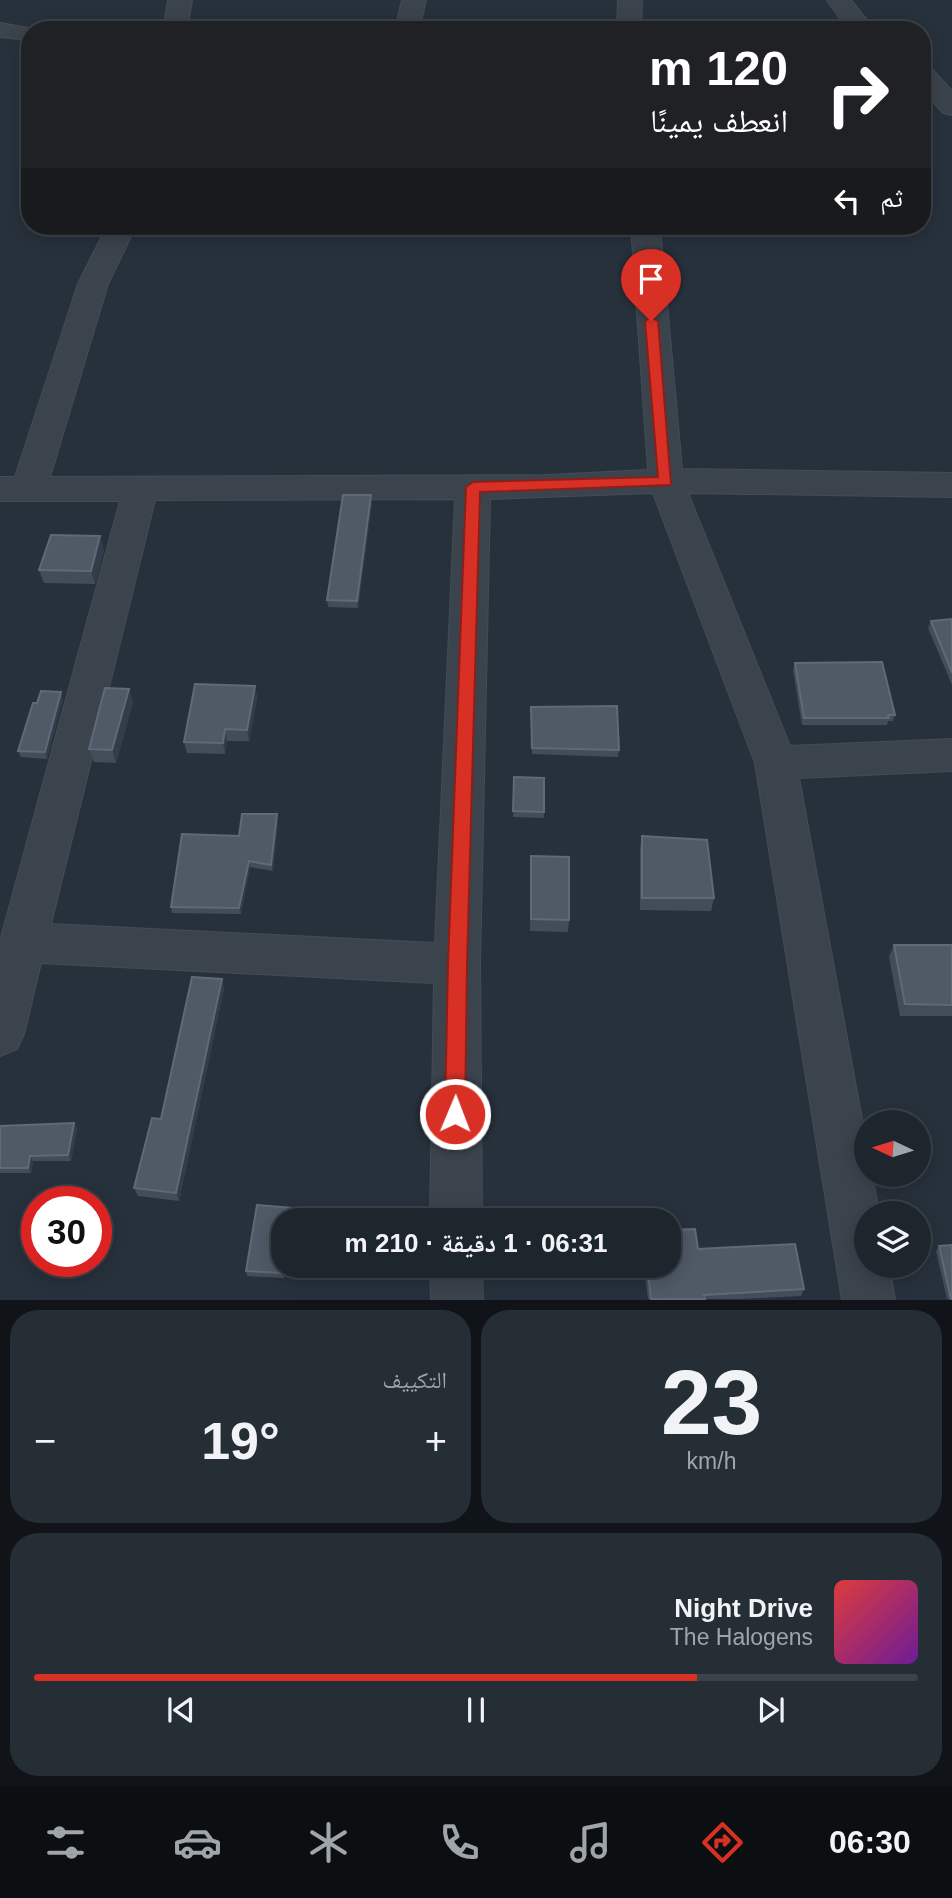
<!DOCTYPE html>
<html lang="ar">
<meta charset="utf-8">
<style>
:root{--surface:#1d252d;--page:#252d35;--text:#f1f3f6;--muted:#a0a5aa;--line:#3b4249;--accent:#d93025}
body{margin:0;font-family:Helvetica,"Noto Naskh Arabic",sans-serif;background:var(--page);color:var(--text);direction:rtl;height:100vh;display:flex;flex-direction:column;font-size:26px;white-space:nowrap}
*{box-sizing:border-box;margin:0}
p{font-size:23px;color:var(--muted)}
.icon{flex:none;width:38px;height:38px;fill:none;stroke:currentColor;stroke-width:2;stroke-linecap:round;stroke-linejoin:round}
.map{position:relative;height:1300px;overflow:hidden;direction:ltr}
.side{display:flex;flex-direction:column;gap:10px;padding:10px;background:#101419;flex:1}
.side>*{flex:none}
.top-card{position:absolute;left:21px;top:21px;width:910px;height:214px;border-radius:28px;box-shadow:0 4px 18px #0003,0 0 0 2px var(--line);direction:rtl;background:#202124;color:#fff;overflow:hidden}
.needle{width:46px;rotate:274deg}
.tools{position:absolute;left:854px;top:1110px;display:grid;gap:14px}
.tools a{display:grid;place-items:center;width:77px;height:77px;border-radius:50%;background:var(--surface);box-shadow:0 4px 18px #0003,0 0 0 2px var(--line);font-size:35px}
.speed{position:absolute;left:21px;top:1186px;display:flex;gap:14px;font-size:35px;font-weight:700;text-align:center}
.speed>*{display:grid;place-content:center;width:91px;height:91px;border-radius:50%;background:var(--surface);box-shadow:0 4px 18px #0003,0 0 0 2px var(--line);line-height:1}
.speed .limit{border:10px solid #d22;background:#fff;color:#111}
.pin{position:absolute;display:grid;place-items:center;width:60px;height:60px;color:#fff;margin:-72px -30px;border-radius:50% 50% 50% 0;rotate:-45deg;box-shadow:0 0 7px #0007}
.pin .icon{rotate:45deg}
.me{position:absolute;width:77px;margin:-38px;rotate:1deg;stroke-linejoin:round;filter:drop-shadow(0 0 5px #0008)}
.turn{display:flex;align-items:center;gap:24px;height:147px;padding:0 28px;font-size:32px}
.turn .icon{width:91px;height:91px;stroke-width:2.5}
.turn b{display:block;font-size:49px;line-height:60px}
.then{display:flex;align-items:center;height:66px;padding:0 28px;background:#0003;gap:14px;font-size:26px}
.big{font-size:52px;font-weight:700;line-height:1.1}
.side .tile{flex:1;display:flex;flex-direction:column;justify-content:center;gap:10px;min-width:0;padding:0 24px;border-radius:28px;background:var(--page)}
.side .dial{align-items:center;gap:0}
.dial b{font-size:91px;line-height:1}
.song{display:flex;align-items:center;gap:21px}
.cover{width:84px;height:84px;border-radius:10px;background:linear-gradient(135deg,hsl(0 70% 55%),hsl(280 70% 35%))}
.played{height:7px;border-radius:4px;background:linear-gradient(90deg,var(--accent) 75%,var(--line) 75%)}
.keys{display:flex;justify-content:space-around;direction:ltr}
.heat{display:flex;justify-content:space-between;align-items:center;font-size:38px;direction:ltr}
.side .tiles{flex:1;display:grid;gap:10px;grid-template-columns:1fr 1fr}
.tile:last-child{grid-column:span 2}
.trip{position:absolute;left:271px;top:1208px;width:410px;height:70px;border-radius:28px;background:var(--surface);box-shadow:0 4px 18px #0003,0 0 0 2px var(--line);font-weight:700;line-height:70px;text-align:center;direction:rtl}
.tabs{display:flex;height:112px;justify-content:space-around;align-items:center;background:#0c0f12;color:var(--muted)}
.tabs .icon{width:49px;height:49px}
.tabs .current{color:var(--accent)}
.tabs b{font-size:32px;color:var(--text)}
.map>svg:first-child{display:block}
.lines{fill:none;stroke-linecap:round;stroke-linejoin:round}
.minor-casing{stroke:#444c56;stroke-width:2}
.minor{fill:#3b434d;fill-rule:evenodd}
.wall{fill:#434d5a}
.shaded-wall{fill:#323d49}
.building{fill:#4f5a66;stroke:#606975;stroke-width:2}
.route{fill:#d93025;stroke:#8d1f18;stroke-width:2}
</style>
<div class="map">
<svg width="952" height="1300" viewBox="0 0 952 1300">
<rect width="100%" height="100%" fill="#27313c"/>
<g class="lines">
<g class="minor-casing">
<path id="minor" d="M168,0H192L187,30H163Z
M402,0H426L419,30H395Z
M618,0H642L641,30H617Z
M827,0H851L875,30H848Z
M0,23L40,30H30V40L0,37Z
M922,65L931,68L952,91V115L943,113L922,89Z
M107,226H136L108,284L50,477L548,475L648,470L631,226H660L682,469L952,473V497L688,493L790,746L952,739V771L799,778L866,1141V1174H872L879,1213H866V1265H889L895,1300H842L755,763L653,493L490,499L480,964L482,1220H430L434,983L41,963L24,1034L17,1049L0,1056V941L120,501H0V477H15L78,284ZM455,499L435,943L51,924L155,500Z
M430,1265H482L483,1300H431Z"/>
</g>
<use href="#minor" class="minor"/>
</g>
<path class="wall" d="M371,495L372,502L358,608L328,607L327,600Z
M104,550L95,584L44,583L39,570Z
M952,619V685L928,628L931,621Z
M795,663L895,715L893,721H888L887,725H802L793,670Z
M255,686L257,698L249,741H227L225,754L187,753L184,742Z
M129,689L133,702L116,763L94,762L89,749Z
M63,698L47,759L21,757L18,751L37,703Z
M531,713L619,750L618,757L532,754Z
M514,777L544,778V818L513,817Z
M278,821L273,871L250,867L241,914L172,913L171,907L239,836Z
M642,836L714,898L711,911L640,910V848Z
M531,856L569,920L568,932L530,931Z
M894,945H952V1016H900L889,957Z
M222,979L224,989L179,1201L138,1196L134,1188L161,1119Z
M0,1126L77,1128L71,1161H33L31,1173H0Z
M257,1205L293,1208L294,1213L293,1220H284V1265H286L284,1278L247,1276L246,1271Z
M939,1246L952,1299H947L936,1251Z
M698,1249L804,1289L801,1296L741,1299H648L644,1265H668Z"/>
<path class="shaded-wall" d="M371,495L372,502L358,608L357,601Z
M100,536L104,550L95,584L91,571Z
M255,686L257,698L249,741L247,730Z
M129,689L133,702L116,763L112,750Z
M61,692L63,698L47,759L45,752Z
M225,729L227,741L225,754L223,743Z
M277,814L278,821L273,871L271,865Z
M249,861L250,867L241,914L239,908Z
M222,979L224,989L179,1201L176,1193Z
M74,1123L77,1128L71,1161L68,1155Z
M30,1156L33,1161L31,1173L28,1168Z
M284,1265H286L284,1278L283,1273Z"/>
<path class="building" d="M343,495H371L357,601L327,600Z
M51,535L100,536L91,571L39,570Z
M952,619V673L931,621Z
M882,662L895,715H888L889,718H804L795,663Z
M195,684L255,686L247,730L225,729L223,743L184,742Z
M105,688L129,689L112,750L89,749Z
M41,691L61,692L45,752L18,751L33,703H37Z
M617,706L619,750L532,748L531,707Z
M514,777L544,778V812L513,811Z
M242,814H277L271,865L249,861L239,908L171,907L182,834L239,836Z
M642,836L707,840L714,898H642Z
M531,856L569,857V920L531,919Z
M894,945H952V1005L905,1004Z
M192,977L222,979L176,1193L134,1188L152,1118L161,1119Z
M74,1123L68,1155L30,1156L28,1168H0V1126Z
M257,1205L293,1208L291,1220H284V1265L283,1273L246,1271Z
M695,1229L698,1249L795,1244L804,1289L704,1295L705,1299H651L647,1265H668V1230Z
M952,1245V1299H951L939,1246Z"/>
<path class="route" d="M651,317L658,321L671,485L480,492L467,964L465,1114L462,1121L455,1124L448,1121L445,1114L448,964L466,487L473,482L658,477L645,321Z"/>
</svg>
<div class="tools">
<a><svg class="needle" viewBox="-14 -14 28 28"><path d="M0-13l5 13h-10z" fill="#e53935"/><path d="M0 13l5-13h-10z" fill="#a0a5aa"/></svg></a>
<a><svg class="icon" aria-label="layers" viewBox="0 0 24 24"><path d="M12 4l9 5-9 5-9-5zM3 14l9 5 9-5"/></svg></a>
</div>
<div class="speed"><div class="limit">30</div></div>
<div class="pin" style="left:651px;top:321px;background:#d93025"><svg class="icon" aria-label="arrive" viewBox="0 0 24 24"><path d="M6 21V4h12l-3 4 3 4H6"/></svg></div>
<svg class="me" style="left:455px;top:1114px" viewBox="-20 -20 40 40"><circle r="17" fill="#d93025" stroke="#fff" stroke-width="3"/><path d="M0-11L8 9 0 5-8 9z" fill="#fff"/></svg>
<div class="trip">06:31 · 1 دقيقة · 210 m</div>
<div class="top-card">
<div class="turn"><svg class="icon" aria-label="right" viewBox="0 0 24 24"><path d="M7 20v-9h11M14 6l5 5-5 5"/></svg><div><b>120 m</b>انعطف يمينًا</div></div>
<div class="then">ثم<svg class="icon" aria-label="left" viewBox="0 0 24 24"><path d="M17 20v-9H6M10 6l-5 5 5 5"/></svg></div>
</div>
</div>
<section class="side">
<div class="tiles">
<div class="tile dial"><b>23</b><p>km/h</p></div>
<div class="tile"><p>التكييف</p>
<div class="heat"><a>−</a><b class="big">19°</b><a>+</a></div>
</div>
<div class="tile">
<div class="song"><i class="cover"></i><div><b>Night Drive</b><p>The Halogens</p></div></div>
<div class="played"></div>
<div class="keys"><svg class="icon" aria-label="previous" viewBox="0 0 24 24"><path d="M18 5L8 12l10 7zM5 5v14"/></svg><svg class="icon" aria-label="pause" viewBox="0 0 24 24"><path d="M8 5v14M16 5v14"/></svg><svg class="icon" aria-label="next" viewBox="0 0 24 24"><path d="M6 5l10 7-10 7zM19 5v14"/></svg></div>
</div>
</div>
</section>
<nav class="tabs">
<b>06:30</b>
<svg class="icon current" aria-label="directions" viewBox="0 0 24 24"><path d="M12 3l9 9-9 9-9-9zM9 14v-3h6M13 9l2 2-2 2"/></svg>
<svg class="icon" aria-label="music" viewBox="0 0 24 24"><path d="M9 18V5l10-2v13"/><circle cx="6" cy="18" r="3"/><circle cx="16" cy="16" r="3"/></svg>
<svg class="icon" aria-label="phone" viewBox="0 0 24 24"><path d="M5 4h4l2 5-3 2q2 4 5 5l2-3 5 2v4C11 20 4 13 5 4z"/></svg>
<svg class="icon" aria-label="climate" viewBox="0 0 24 24"><path d="M12 3v18M4 7l16 10M4 17L20 7"/></svg>
<svg class="icon" aria-label="car" viewBox="0 0 24 24"><path d="M5 17H2v-5l4-1 3-4h7l3 4 3 1v5h-3M9 17h6M6 11h13"/><circle cx="7" cy="17" r="2"/><circle cx="17" cy="17" r="2"/></svg>
<svg class="icon" aria-label="filters" viewBox="0 0 24 24"><path d="M4 7h16M4 17h16"/><circle cx="9" cy="7" r="2"/><circle cx="15" cy="17" r="2"/></svg>
</nav>
